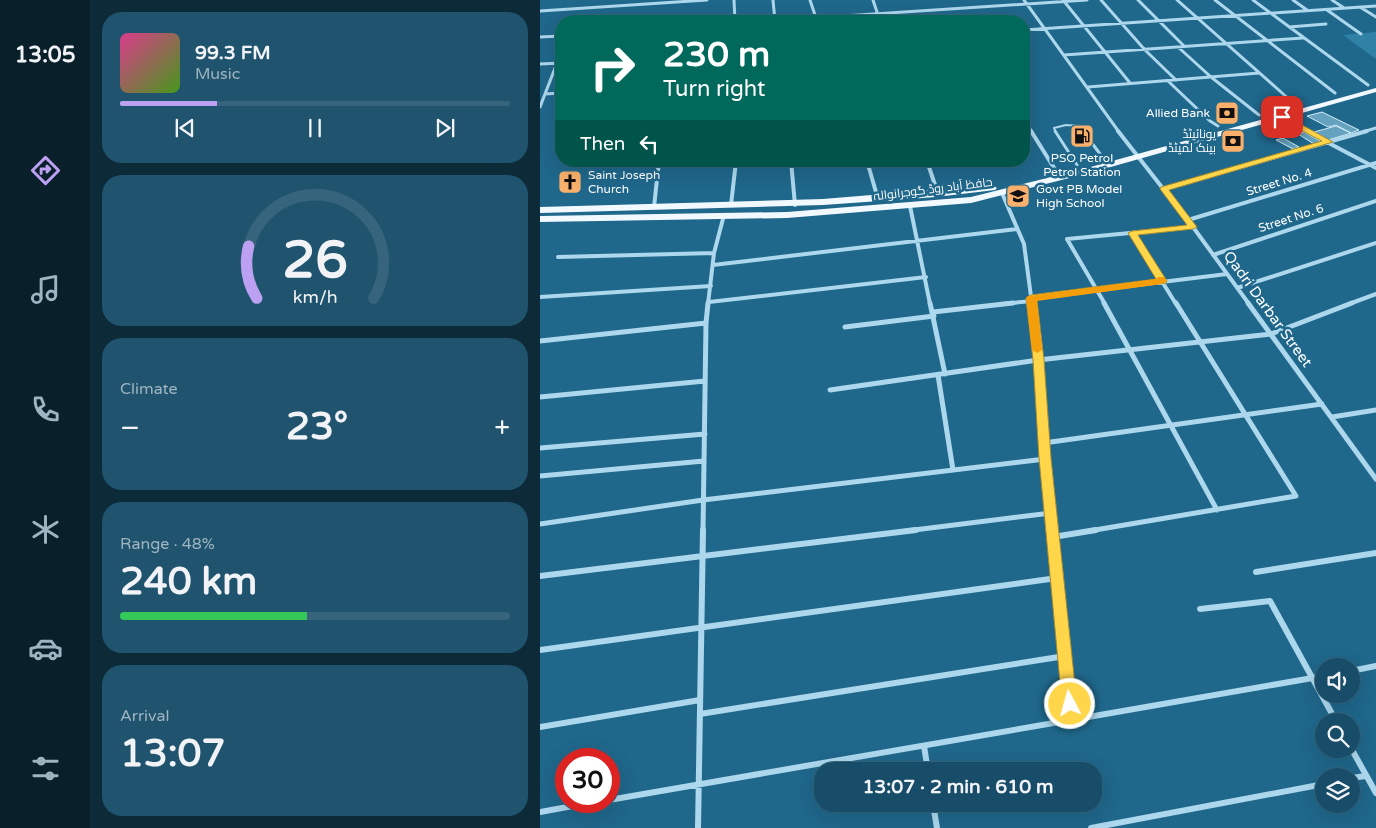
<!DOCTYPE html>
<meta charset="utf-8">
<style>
:root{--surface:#174d68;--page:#20546e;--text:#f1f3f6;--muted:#9eb4c0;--line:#36647c;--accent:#bca0f2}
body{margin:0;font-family:"Varela Round",Cairo,sans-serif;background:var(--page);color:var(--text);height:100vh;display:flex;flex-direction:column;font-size:19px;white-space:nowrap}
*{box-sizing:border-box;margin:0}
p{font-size:16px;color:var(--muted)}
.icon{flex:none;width:28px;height:28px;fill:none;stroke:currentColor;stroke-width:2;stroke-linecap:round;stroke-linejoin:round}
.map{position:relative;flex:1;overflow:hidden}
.side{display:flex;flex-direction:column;gap:12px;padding:12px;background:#0d2a39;width:450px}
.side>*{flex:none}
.guide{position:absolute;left:15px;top:15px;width:475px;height:152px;border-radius:20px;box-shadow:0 5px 20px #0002,0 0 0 1px var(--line);background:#00695c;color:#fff;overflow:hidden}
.controls{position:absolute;left:775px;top:658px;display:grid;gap:10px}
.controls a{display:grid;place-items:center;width:45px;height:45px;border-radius:50%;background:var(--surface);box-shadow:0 5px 20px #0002,0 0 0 1px var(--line);font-size:25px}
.speed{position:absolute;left:15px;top:748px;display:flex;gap:10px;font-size:25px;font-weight:700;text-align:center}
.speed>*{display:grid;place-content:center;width:65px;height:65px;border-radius:50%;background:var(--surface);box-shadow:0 5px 20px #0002,0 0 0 1px var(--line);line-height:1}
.speed .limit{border:8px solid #d22;background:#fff;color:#111}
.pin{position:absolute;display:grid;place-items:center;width:42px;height:42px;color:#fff;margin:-21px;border-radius:10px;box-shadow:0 2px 8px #0006}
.me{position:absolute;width:55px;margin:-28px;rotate:354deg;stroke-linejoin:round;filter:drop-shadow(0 0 4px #0008)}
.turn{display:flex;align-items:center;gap:18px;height:105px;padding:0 25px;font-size:22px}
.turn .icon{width:65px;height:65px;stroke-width:2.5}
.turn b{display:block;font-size:35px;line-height:42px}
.then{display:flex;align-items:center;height:48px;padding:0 25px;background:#0003;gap:10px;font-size:19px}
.big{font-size:38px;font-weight:700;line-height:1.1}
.side .card{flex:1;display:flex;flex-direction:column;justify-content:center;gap:8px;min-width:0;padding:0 18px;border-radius:20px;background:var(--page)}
.side .dial{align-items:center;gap:0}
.dial svg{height:130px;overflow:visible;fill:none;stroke:var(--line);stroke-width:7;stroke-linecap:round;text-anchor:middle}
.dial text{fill:var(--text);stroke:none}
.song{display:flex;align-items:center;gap:15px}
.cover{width:60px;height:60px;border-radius:8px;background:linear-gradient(135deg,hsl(330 70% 55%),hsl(100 70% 35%))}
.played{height:5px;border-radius:2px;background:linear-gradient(90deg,var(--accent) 25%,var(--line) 25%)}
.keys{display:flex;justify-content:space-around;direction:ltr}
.heat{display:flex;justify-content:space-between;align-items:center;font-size:28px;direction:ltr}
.charge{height:8px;border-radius:4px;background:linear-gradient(90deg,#34c759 48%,var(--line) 0)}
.trip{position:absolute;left:274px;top:762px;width:288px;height:50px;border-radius:20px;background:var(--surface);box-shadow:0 5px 20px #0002,0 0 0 1px var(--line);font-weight:700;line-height:50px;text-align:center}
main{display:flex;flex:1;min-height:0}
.menu{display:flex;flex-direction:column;width:90px;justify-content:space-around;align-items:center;background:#091f2a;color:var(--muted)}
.menu .icon{width:35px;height:35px}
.menu .active{color:var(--accent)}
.menu b{font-size:22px;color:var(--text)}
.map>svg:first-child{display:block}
.green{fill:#3081a6}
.building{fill:#65a2bf;stroke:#d1ecf8}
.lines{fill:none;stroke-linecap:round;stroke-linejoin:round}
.service-far1{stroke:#acd7ec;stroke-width:2}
.service{stroke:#acd7ec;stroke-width:3}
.minor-far3{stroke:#acd7ec;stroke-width:3}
.minor-far2{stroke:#acd7ec;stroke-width:4}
.minor-far1{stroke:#acd7ec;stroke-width:5}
.minor{stroke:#acd7ec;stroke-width:6}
.primary{fill:#f1f9fe;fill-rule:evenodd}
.route{fill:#ffd54a;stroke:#a68a30}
.slow{fill:#f59e0b}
.labels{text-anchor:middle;stroke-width:5;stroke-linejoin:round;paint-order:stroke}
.far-poi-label{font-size:12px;fill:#fff;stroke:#1f678b;text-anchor:end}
.far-street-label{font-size:12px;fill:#fff;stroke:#1f678b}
.street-label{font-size:15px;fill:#fff;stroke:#1f678b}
</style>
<main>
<nav class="menu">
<b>13:05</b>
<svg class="icon active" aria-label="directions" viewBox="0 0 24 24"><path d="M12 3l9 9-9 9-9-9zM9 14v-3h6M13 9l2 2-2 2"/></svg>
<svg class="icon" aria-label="music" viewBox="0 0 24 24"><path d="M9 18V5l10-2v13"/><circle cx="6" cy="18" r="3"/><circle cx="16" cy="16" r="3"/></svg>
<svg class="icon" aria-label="phone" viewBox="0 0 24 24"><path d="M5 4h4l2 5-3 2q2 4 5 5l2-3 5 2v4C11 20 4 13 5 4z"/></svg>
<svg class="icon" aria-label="climate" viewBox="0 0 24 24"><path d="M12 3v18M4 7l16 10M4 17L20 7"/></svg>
<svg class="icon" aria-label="car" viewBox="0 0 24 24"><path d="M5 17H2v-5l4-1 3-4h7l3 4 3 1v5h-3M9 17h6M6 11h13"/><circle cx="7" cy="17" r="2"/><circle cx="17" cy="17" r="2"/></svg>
<svg class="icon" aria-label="filters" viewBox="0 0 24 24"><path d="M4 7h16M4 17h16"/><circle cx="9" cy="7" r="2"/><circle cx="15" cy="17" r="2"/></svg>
</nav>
<section class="side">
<div class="card">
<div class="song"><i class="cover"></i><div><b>99.3 FM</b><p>Music</p></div></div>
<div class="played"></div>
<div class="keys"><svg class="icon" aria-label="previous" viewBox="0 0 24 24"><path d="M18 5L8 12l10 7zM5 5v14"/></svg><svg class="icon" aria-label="pause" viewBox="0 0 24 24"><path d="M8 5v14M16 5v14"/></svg><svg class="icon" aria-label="next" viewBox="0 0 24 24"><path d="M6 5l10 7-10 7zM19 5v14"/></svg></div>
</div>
<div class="card dial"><svg viewBox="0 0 100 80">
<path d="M14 69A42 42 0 1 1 86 69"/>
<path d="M14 69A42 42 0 0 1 9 37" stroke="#bca0f2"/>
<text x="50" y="56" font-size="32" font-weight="700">26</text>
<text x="50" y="72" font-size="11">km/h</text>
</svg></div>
<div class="card"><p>Climate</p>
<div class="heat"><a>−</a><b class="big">23°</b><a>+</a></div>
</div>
<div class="card"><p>Range · 48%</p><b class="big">240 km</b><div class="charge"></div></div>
<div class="card"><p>Arrival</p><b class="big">13:07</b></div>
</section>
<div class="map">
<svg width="836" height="828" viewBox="0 0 836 828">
<rect width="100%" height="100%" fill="#1f678b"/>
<path class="green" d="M836,32V59L803,35Z"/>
<path class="building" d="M782,112L819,130L811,133L796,125L788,127L767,116Z
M749,123L763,132L757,133L742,125Z
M796,126L811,133L788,140L774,132Z
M764,132L782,142L774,144L758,134Z
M743,138L759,147L753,149L736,140Z"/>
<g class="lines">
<path class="service-far1" d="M516,132L514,128L526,125L540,126L544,132"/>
<path class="service" d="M515,131L537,165
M543,131L563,158"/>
<path class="minor-far3" d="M194,0L195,21
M233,0L235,21
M270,0L276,18
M333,0L340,21
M484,0L579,132
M523,0L590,83
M561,0L605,50L636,80
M598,0L644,46
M637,0L750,100L758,104
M675,0L795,93
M713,0L828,85
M753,0L767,10
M792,0L804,8
M820,7L836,17
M787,10L821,34
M0,11L167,0
M227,21L547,0
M749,27L786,24
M484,30L836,6
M0,37L21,36
M638,47L671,77L719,115
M524,55L763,38
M0,64L21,63
M628,81L670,121L678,126
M548,87L719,73
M5,94L21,93
M0,107L17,63
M741,117L769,132
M484,119L492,132
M823,132L836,128"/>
<path class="minor-far2" d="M491,131L516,171
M578,131L653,227L709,304
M766,131L836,168
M251,161L255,205
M327,161L338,199
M387,161L398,194
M624,189L827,131
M462,193L484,244L492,304
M191,205L196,161
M370,206L390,304
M114,207L119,161
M648,220L836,163
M592,233L636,304
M673,255L836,201
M18,257L174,253
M173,265L477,229
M697,288L836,243
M0,297L171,286
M491,298L687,274
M169,302L386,277
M168,304L174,253L184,215
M462,304L492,301
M565,304L527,239L653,227
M809,304L836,294"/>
<path class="minor-far1" d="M390,303L405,374
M492,303L512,531
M564,303L677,510
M708,303L836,479
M393,312L473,303
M305,327L394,316
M0,341L166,323
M398,375L413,470
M290,390L498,360L731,334L812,303
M0,397L165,381
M792,417L836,410
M504,443L782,404
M0,448L165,434
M0,476L164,461
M0,524L163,500L505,459
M163,531L166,323L168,303
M366,531L511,513
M549,531L756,496L636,303"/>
<path class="minor" d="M513,537L556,530
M716,572L836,553
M0,576L376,530
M660,609L730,601L796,721
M0,650L517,578
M811,671L836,666
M160,714L525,656
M531,720L784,676
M0,727L160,700
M384,746L388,771
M811,748L836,793
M811,778L826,776
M69,800L531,720L512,530
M393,804L397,828
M0,812L60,801
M158,828L163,530
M551,828L784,784"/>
<path class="primary" d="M836,88V92L553,172L431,203L247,218L0,222V216L247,212L431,197L547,168Z
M452,185L457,188L455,190L396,197L283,205L0,213V207L283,199Z"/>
</g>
<path class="route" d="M739,115H744L793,142L629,190L657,227L653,229L598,235L627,281L626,283L497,300L504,360L511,458L537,704L535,709L530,711L524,709L522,704L499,458L493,360L486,298L491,295L616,279L588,233L592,231L647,225L620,189L621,187L782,141L739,119Z"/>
<path class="slow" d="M618,277H624L627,281L622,284L497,301L502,350L497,353L492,350L486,298L488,296L616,279Z"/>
<defs>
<g id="bank-square" transform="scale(1.25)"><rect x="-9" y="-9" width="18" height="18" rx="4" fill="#f9b06c" stroke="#1f678b"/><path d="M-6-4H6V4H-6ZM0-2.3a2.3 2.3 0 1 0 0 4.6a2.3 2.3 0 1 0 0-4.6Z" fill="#111"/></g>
<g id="fuel-square" transform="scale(1.25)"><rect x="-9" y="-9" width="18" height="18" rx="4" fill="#f9b06c" stroke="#1f678b"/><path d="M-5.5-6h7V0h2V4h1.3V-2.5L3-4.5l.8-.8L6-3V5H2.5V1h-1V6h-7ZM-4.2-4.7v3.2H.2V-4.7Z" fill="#111"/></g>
<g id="church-square" transform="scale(1.25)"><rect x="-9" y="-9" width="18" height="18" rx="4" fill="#f9b06c" stroke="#1f678b"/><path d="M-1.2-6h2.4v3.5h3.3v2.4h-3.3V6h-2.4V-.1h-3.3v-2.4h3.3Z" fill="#111"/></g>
<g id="school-square" transform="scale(1.25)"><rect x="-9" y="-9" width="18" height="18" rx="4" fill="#f9b06c" stroke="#1f678b"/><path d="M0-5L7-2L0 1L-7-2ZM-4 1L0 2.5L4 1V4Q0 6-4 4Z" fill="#111"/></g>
</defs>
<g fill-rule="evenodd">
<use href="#bank-square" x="687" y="113"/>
<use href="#fuel-square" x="542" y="136"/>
<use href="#bank-square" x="693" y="141"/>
<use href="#church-square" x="30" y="182"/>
<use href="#school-square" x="478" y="196"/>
</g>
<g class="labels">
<g class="far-poi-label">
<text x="670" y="117">Allied Bank</text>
<text x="676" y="138">یونائیٹڈ<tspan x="676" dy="14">بینک لمیٹڈ</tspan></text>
<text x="542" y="162" text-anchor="middle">PSO Petrol<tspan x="542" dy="14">Petrol Station</tspan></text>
<text x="48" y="179" text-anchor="start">Saint Joseph<tspan x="48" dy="14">Church</tspan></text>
<text x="496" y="193" text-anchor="start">Govt PB Model<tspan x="496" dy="14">High School</tspan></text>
</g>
<g class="far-street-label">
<text transform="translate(739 182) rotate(-17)" y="4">Street No. 4</text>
<text transform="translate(393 189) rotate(-7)" y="4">حافظ آباد روڈ گوجرانوالہ</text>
<text transform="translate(751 218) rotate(-18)" y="4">Street No. 6</text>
</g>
<g class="street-label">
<text transform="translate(728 309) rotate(54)" y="5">Qadri Darbar Street</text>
</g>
</g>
</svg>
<div class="controls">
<a><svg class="icon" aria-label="sound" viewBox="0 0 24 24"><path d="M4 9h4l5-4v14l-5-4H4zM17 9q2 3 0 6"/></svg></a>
<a><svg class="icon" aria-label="search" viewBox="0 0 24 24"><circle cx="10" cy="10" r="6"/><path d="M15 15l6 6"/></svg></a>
<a><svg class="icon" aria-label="layers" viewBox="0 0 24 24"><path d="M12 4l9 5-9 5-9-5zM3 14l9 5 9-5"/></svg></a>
</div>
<div class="speed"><div class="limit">30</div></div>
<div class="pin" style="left:742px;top:117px;background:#d93025"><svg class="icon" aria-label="arrive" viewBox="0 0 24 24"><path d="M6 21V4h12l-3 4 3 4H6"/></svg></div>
<svg class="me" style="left:530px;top:704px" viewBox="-20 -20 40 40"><circle r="17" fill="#ffd54a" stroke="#fff" stroke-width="3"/><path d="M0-11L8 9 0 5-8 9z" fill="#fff"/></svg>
<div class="trip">13:07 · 2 min · 610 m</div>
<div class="guide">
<div class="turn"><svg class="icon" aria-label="right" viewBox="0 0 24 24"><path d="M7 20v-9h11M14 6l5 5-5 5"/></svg><div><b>230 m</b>Turn right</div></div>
<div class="then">Then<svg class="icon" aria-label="left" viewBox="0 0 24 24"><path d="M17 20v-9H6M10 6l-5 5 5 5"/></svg></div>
</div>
</div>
</main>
